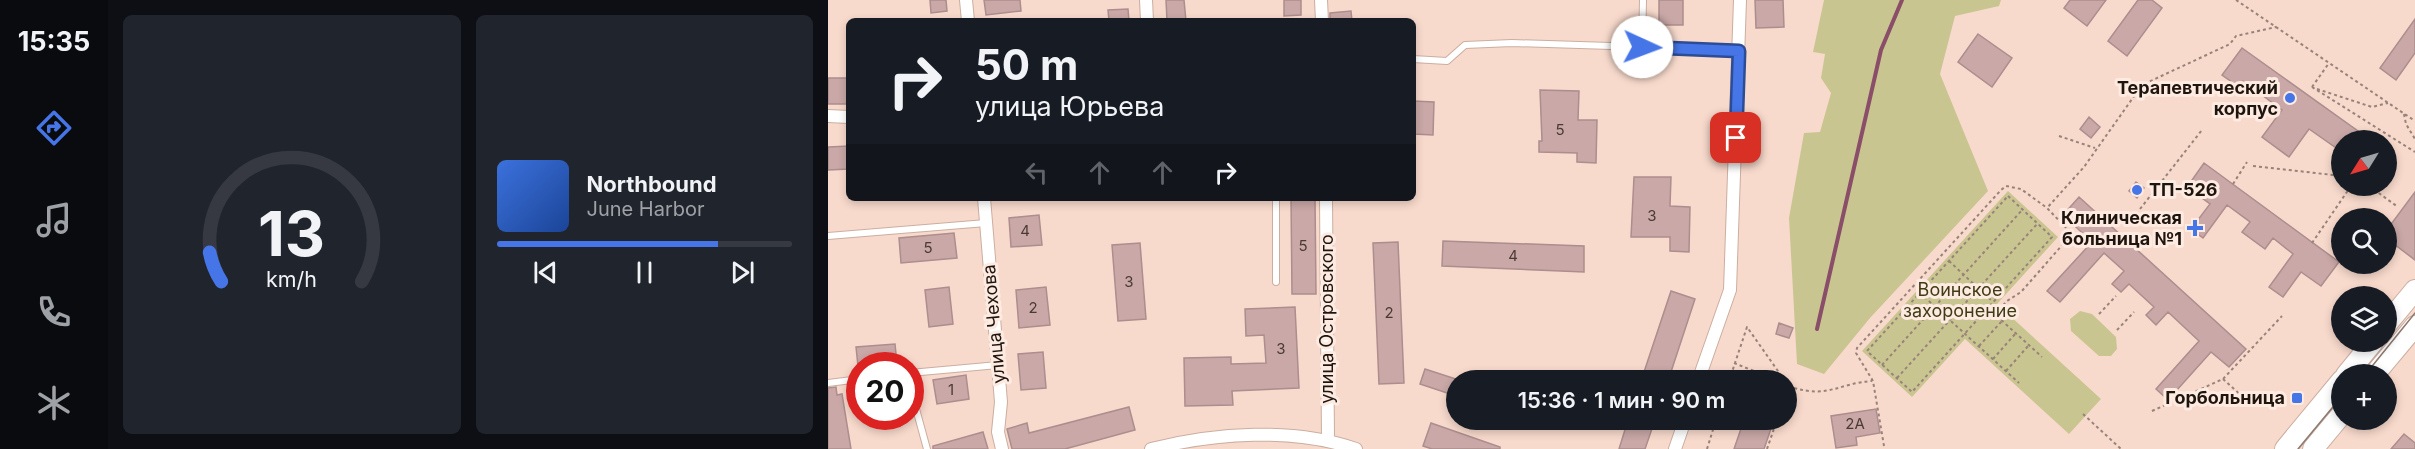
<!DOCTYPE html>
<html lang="ru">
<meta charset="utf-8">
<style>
:root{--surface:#171b24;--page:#20242c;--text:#f1f3f6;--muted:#9ea1a6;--line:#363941;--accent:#4575e7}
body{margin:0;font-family:Inter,sans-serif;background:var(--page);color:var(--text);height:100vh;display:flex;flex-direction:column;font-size:22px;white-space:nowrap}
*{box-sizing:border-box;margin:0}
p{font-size:20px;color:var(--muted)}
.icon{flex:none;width:33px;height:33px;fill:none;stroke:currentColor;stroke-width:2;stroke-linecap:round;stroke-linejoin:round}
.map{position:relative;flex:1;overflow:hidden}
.panel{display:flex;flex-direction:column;gap:15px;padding:15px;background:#0d0f14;width:720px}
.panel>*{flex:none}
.banner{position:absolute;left:18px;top:18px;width:570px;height:183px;border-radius:9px;box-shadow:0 3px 9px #0003;background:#171b24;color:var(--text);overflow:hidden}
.needle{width:39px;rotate:233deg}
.controls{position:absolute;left:1503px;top:130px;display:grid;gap:12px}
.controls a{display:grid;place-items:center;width:66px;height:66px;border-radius:50%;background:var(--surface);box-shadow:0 3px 9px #0003;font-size:30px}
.speed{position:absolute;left:18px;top:352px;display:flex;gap:12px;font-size:30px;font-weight:700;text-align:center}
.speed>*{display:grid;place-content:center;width:78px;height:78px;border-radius:50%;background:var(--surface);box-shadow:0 3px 9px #0003;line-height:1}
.speed .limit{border:9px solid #d22;background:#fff;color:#111}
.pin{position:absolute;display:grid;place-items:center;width:51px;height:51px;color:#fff;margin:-26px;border-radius:12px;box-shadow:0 3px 9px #0006}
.me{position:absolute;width:66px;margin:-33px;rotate:92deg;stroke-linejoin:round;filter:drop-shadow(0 0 4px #0008)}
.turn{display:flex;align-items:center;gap:21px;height:126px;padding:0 30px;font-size:27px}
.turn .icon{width:78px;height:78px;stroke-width:2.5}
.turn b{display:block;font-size:42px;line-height:51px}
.lanes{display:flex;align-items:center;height:57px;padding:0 30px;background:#0003;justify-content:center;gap:30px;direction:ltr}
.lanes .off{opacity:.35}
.panel .card{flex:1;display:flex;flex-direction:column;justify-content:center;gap:9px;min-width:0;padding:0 21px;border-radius:9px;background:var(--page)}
.panel .dial{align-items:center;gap:0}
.dial svg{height:156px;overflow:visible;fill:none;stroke:var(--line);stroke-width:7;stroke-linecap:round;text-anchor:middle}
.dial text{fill:var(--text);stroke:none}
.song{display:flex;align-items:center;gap:18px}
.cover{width:72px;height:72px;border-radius:9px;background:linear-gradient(135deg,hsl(220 70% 55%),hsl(220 70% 35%))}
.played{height:6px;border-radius:3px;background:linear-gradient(90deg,var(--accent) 75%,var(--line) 75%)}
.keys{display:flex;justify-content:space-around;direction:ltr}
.panel .tiles{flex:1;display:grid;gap:15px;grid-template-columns:repeat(2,1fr)}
.trip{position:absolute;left:618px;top:370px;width:351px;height:60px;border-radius:30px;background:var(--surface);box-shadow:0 3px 9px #0003;font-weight:600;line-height:60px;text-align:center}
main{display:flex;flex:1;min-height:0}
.dock{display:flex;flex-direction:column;width:108px;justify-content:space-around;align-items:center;background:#090b0e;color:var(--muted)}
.dock .icon{width:42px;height:42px}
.dock .selected{color:var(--accent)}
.dock b{font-size:27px;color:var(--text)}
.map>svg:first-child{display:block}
.green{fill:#c9c591}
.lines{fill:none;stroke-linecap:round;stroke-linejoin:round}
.stream{stroke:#8a4e69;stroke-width:4}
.building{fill:#c9a8a7;stroke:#ad8d8d;stroke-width:1.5}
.lane-casing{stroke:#cbaea0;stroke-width:8}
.street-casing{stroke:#cbaea0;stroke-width:14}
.primary-casing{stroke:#cbaea0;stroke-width:22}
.path{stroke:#988379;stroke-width:2;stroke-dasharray:3 3;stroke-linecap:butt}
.lane{stroke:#fff;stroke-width:6}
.street{stroke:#fff;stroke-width:12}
.primary{stroke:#fff;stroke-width:20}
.tram{stroke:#8e7a70;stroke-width:1.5}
.route-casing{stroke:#2d4c96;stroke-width:15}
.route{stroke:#4575e7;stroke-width:10}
.poi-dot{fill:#4575e7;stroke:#fdeae1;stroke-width:2}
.labels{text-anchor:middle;stroke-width:6;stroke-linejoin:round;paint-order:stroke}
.number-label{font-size:15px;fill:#4a3a35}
.poi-label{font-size:18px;font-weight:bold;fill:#1f150f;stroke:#fdeae1;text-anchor:end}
.park-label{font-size:18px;fill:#3f3c15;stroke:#fdeae1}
.street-label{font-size:18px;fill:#1f150f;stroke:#fdeae1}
</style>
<main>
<nav class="dock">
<b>15:35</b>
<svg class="icon selected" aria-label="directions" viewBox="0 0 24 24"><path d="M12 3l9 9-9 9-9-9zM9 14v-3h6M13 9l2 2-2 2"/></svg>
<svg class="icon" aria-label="music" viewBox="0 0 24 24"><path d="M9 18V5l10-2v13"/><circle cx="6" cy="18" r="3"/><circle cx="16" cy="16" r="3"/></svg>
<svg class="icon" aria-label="phone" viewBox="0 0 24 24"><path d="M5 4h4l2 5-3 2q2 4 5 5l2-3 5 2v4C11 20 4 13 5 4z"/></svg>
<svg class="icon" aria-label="climate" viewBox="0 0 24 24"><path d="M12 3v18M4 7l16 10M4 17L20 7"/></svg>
</nav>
<section class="panel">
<div class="tiles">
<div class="card dial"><svg viewBox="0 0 100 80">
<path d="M14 69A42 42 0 1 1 86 69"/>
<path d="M14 69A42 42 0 0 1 8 54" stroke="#4575e7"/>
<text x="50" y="56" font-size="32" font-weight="700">13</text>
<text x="50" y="72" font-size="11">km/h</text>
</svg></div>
<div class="card">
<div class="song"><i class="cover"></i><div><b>Northbound</b><p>June Harbor</p></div></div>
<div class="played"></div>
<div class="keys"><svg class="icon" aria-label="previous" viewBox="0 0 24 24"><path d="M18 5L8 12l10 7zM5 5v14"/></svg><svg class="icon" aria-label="pause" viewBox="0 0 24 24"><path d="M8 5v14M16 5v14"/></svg><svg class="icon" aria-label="next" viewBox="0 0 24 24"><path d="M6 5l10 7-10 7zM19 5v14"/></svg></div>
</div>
</div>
</section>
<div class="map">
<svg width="1587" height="449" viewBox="0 0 1587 449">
<rect width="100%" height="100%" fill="#f8dacc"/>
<path class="green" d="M996,0H1173L1171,6L1127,16L1112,74L1160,191L1042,318L996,374L969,364L961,218L976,133L992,132L1003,93L993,78L997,54L985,52Z
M1180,191L1230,237L1169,304L1273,399L1241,434L1137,339L1084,397L1034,351Z
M1252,311L1264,314L1288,337L1289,349L1283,356H1271L1243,331L1242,319Z"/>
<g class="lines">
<path class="stream" d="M989,329L1053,50L1074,0"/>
</g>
<path class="building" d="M102,0H118L119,11L103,13Z
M156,0H192L193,11L158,15Z
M338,0H356L358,21H339Z
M456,0H473V15L456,16Z
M831,0H855V25H831Z
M927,0H955L956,27L928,28Z
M1242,0H1278L1259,26L1236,8Z
M1310,0H1324L1334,8L1299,56L1280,41Z
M300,9L301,21H281L280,10Z
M523,11L524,21H502V13Z
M1587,19V53L1568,80L1552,68Z
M1150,34L1184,58L1164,87L1130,62Z
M1414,48L1544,141H1514V152L1481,129L1461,157L1434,137L1454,110L1415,81L1411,87L1394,75Z
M0,78H21V104H0Z
M712,90L751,91L750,120H769L768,163L749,162V153L711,152V141H714Z
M585,101L606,102L605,135L585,134Z
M1261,117L1272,127L1263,138L1252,129Z
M21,146V169L0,170V147Z
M1376,163L1511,262L1493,286L1473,272L1455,297L1441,287L1465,254L1445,238L1437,249L1414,232L1422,222L1399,205L1375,238L1363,229L1382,204L1359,187Z
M806,177H843L842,206L862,207L861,252L842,251V237H803Z
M1308,182L1316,188L1309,198L1301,191Z
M1587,192V260L1558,238V231Z
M1251,197L1418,349L1401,367L1383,352L1340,400L1328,389L1371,341L1340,312L1328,325L1318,315L1326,307L1301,284L1293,292L1284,284L1296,271L1276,253L1232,302L1219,291L1264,242L1235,215Z
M463,198H487L488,294H464Z
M211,215L214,245L183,247L181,218Z
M126,233L129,258L73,263L71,238Z
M615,241L756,246V272L614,266Z
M570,242L576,383L551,384L545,243Z
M312,243L318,319L290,321L284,245Z
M121,287L125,324L101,327L97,290Z
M218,287L222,325L191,328L188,290Z
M843,291L867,299L840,381H813Z
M467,307L471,388L404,391L405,405L357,406L356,358L403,357V364L438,363L436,335L418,336L417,309Z
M951,323L965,328L961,338L948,334Z
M67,344L69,364L30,366L28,347Z
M215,352L218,388L193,390L190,354Z
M597,369L628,379V396L592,384Z
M138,375L141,399L109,404L105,380Z
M8,387L9,395L14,394L23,449H0V388Z
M301,407L307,430L237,449H184L179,429L199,423L201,433Z
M1048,409L1052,433L1028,437L1029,445L1008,448L1003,416Z
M800,420H827L817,449H791Z
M916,420H946L936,449H906Z
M603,423L672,447V449H604L595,446Z
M155,432L160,449H105V446Z
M1576,434L1587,443V449H1563Z"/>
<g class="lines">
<g class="lane-casing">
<path id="lane" d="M814,47L815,0
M585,59L619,61L637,45L684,43L910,50
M448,198V282
M0,236L158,223
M82,373L170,365
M0,383L32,379
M82,387L99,449"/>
</g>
<g class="street-casing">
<path id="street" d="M138,0L140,21
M318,0L319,21
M493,0L494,21
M0,116L21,117
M156,198L173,402L170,432L174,449
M498,198L500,439
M870,381L902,290L912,0
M323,449C387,433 465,427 528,449
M847,449L857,420"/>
</g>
<g class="primary-casing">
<path id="primary" d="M1558,325L1587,290
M1518,375L1545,342
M1546,375L1587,326
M1457,449L1514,380
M1485,449L1514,414"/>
</g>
<path class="path" d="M1408,0L1587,121
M1484,87L1587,152
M1484,87L1501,63
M1489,89L1544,107L1560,103
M1576,114L1578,124L1587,139
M1231,136L1267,148
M1425,166L1514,176
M1405,184L1419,162
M1541,186L1570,207
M1180,196L1224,237L1084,392L1039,351Z
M1312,209L1374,130
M1484,243L1523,186
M1121,261L1165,302
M1092,293L1191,383
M1160,308L1214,357
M1167,314L1179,301L1193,292L1244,234L1219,208L1256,167L1314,85L1402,44L1408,36L1448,27
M1271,314L1288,296
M1289,330L1306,312
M1151,346L1174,321
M1165,359L1188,333
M906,363L951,381
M1054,365L1195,209
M1178,371L1201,345
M1069,378L1210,223
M1395,379L1417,399
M901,381L919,327L957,381
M958,382V389
M966,388C1001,398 1012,383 1044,381
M1324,411L1395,379L1454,316
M1255,414L1293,449
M1056,446L1045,381L1028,353L1029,348L1173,190L1178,186L1193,189L1219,208
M879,449L888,420
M939,449L949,420"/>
<use href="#lane" class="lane"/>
<use href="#street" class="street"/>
<use href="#primary" class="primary"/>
<path class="tram" d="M1537,375L1587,313
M1470,449L1514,396"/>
</g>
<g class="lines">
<g class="route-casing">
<path id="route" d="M814,47L911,51L908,138"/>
</g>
<use href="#route" class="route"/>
</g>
<g class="poi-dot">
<circle cx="1462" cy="98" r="6"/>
<circle cx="1309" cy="190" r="6"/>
<path d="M1364 219h6v6h6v6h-6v6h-6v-6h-6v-6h6z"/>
<rect x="1463" y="392" width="12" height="12" rx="3"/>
</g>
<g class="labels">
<g class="number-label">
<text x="732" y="135">5</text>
<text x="824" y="221">3</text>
<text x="197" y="236">4</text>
<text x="475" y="251">5</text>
<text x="100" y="253">5</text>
<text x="685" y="261">4</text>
<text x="301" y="287">3</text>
<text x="205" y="313">2</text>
<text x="561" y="318">2</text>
<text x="453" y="354">3</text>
<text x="123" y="395">1</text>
<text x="1027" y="429">2А</text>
</g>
<g class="poi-label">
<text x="1450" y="94">Терапевтический<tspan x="1450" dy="21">корпус</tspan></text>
<text x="1321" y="196" text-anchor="start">ТП-526</text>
<text x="1354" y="224">Клиническая<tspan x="1354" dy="21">больница №1</tspan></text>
<text x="1457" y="404">Горбольница</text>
</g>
<g class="park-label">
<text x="1132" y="296">Воинское<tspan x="1132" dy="21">захоронение</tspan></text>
</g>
<g class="street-label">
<text transform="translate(499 319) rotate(-90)" y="6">улица Островского</text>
<text transform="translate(166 324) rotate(-95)" y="6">улица Чехова</text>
</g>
</g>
</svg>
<div class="controls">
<a><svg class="needle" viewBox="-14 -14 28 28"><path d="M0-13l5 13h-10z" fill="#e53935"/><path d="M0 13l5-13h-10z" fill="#9ea1a6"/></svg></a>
<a><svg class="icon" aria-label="search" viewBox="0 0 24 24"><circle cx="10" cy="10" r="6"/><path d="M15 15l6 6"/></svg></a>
<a><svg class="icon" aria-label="layers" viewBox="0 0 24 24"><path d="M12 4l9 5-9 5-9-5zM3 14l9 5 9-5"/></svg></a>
<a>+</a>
</div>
<div class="speed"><div class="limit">20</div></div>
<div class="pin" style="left:908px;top:138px;background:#d93025"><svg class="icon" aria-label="arrive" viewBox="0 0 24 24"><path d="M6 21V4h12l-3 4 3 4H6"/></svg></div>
<svg class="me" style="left:814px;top:47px" viewBox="-20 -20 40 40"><circle r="19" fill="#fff"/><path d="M0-13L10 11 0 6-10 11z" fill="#4575e7"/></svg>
<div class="trip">15:36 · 1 мин · 90 m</div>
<div class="banner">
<div class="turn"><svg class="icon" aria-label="right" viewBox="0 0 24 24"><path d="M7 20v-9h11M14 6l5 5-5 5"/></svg><div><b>50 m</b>улица Юрьева</div></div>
<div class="lanes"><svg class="icon off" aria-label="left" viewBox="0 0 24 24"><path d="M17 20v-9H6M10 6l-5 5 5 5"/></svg><svg class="icon off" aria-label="ahead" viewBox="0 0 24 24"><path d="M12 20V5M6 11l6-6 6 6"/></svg><svg class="icon off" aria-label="ahead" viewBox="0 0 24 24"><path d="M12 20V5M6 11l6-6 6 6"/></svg><svg class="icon" aria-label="right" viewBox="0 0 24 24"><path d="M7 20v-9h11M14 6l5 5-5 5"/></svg></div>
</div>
</div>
</main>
